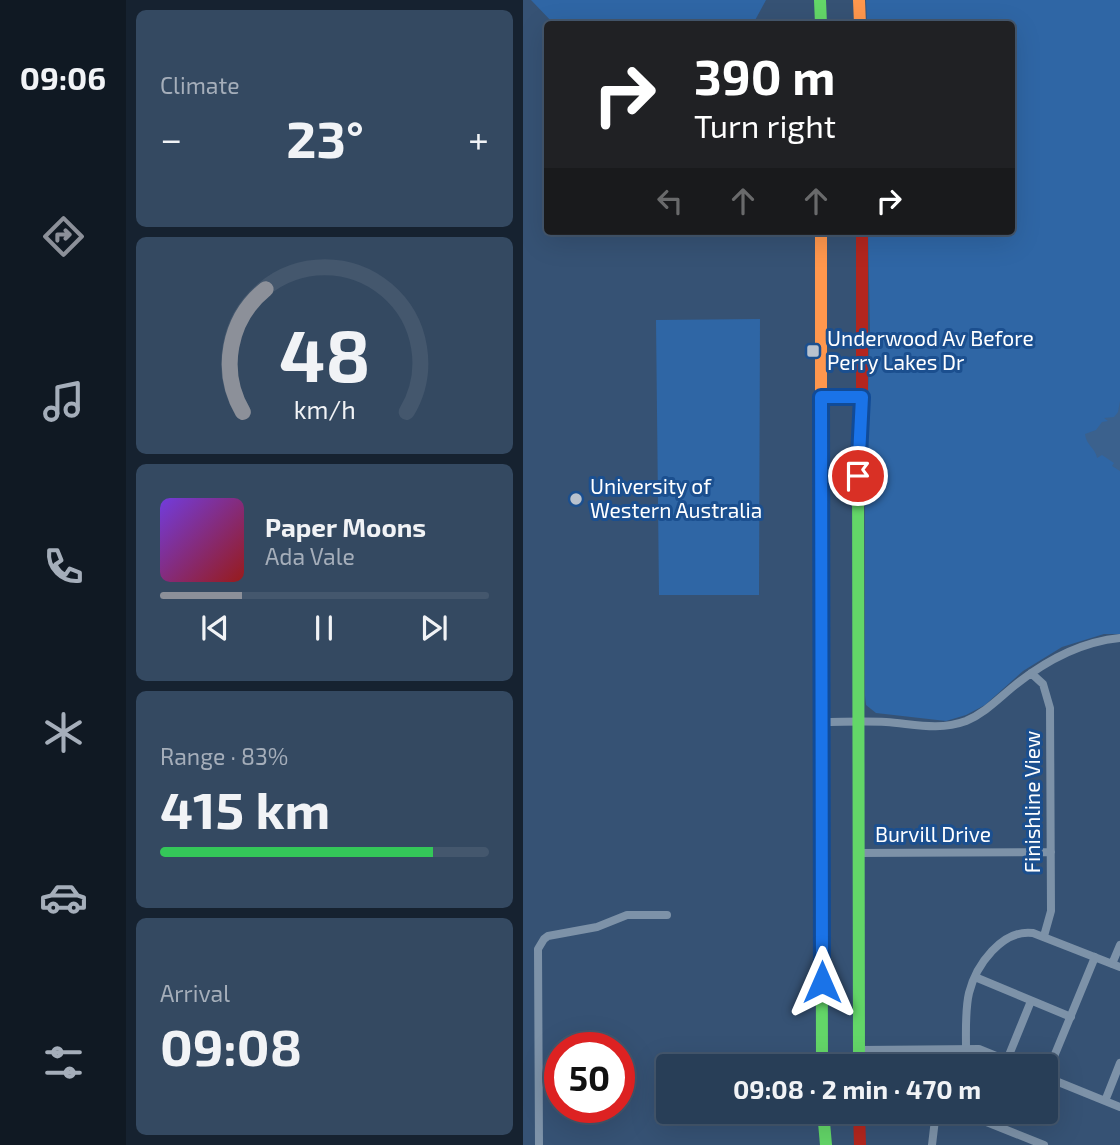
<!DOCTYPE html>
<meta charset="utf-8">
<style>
:root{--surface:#283e57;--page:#344961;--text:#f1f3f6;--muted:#a5aeba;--line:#44576d;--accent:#8c9099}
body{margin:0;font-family:"Exo 2",sans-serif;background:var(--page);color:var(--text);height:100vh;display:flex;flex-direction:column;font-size:26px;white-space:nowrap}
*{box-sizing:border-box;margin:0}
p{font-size:23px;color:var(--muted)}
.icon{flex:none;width:38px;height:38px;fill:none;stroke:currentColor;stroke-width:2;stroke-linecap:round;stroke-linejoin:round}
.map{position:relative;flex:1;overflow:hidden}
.drawer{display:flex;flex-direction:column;gap:10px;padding:10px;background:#162230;width:397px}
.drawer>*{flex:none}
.banner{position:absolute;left:21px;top:21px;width:471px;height:214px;border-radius:7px;box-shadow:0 7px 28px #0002,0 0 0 2px var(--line);background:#202124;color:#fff;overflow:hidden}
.speed{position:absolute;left:21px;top:1032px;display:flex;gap:14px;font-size:35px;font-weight:700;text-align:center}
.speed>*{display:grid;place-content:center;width:91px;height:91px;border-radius:50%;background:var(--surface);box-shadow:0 7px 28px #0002,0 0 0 2px var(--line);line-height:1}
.speed .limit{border:10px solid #d22;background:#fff;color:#111}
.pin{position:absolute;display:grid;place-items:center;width:60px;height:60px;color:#fff;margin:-30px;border:4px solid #fff;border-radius:50%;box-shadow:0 2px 7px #0007}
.me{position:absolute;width:77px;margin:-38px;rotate:0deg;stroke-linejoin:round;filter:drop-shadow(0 0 5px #0008)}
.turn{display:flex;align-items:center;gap:24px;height:147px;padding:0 35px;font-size:32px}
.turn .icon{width:91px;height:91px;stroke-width:2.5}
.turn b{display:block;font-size:49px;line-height:60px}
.lanes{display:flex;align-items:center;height:66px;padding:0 35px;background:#0003;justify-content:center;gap:35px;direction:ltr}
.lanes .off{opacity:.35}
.big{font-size:52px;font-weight:700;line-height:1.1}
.drawer .card{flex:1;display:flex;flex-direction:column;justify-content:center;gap:10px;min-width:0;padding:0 24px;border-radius:10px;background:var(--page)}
.drawer .dial{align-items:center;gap:0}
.dial svg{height:182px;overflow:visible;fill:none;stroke:var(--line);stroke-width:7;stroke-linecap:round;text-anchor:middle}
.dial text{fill:var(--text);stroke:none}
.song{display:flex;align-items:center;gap:21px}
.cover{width:84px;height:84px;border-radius:10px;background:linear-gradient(135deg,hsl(260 70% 55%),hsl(0 70% 35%))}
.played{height:7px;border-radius:4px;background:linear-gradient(90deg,var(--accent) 25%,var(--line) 25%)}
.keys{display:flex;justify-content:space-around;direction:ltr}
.heat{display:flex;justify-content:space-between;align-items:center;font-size:38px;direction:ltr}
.charge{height:10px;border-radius:5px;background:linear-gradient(90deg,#34c759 83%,var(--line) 0)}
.trip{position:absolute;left:133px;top:1054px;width:402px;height:70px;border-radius:7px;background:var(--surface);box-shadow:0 7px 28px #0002,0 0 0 2px var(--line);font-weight:700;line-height:70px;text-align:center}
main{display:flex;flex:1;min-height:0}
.menu{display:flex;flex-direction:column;width:126px;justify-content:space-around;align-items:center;background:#101923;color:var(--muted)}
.menu .icon{width:49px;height:49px}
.menu .selected{color:var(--accent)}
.menu b{font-size:32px;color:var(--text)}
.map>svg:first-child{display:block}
.green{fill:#2f66a5}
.water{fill:#3b618d}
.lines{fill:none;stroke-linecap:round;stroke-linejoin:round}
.street{stroke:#7d92a8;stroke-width:8}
.fast{stroke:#63d668;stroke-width:12}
.slow{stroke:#ff974d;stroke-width:12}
.jam{stroke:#b3261e;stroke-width:12}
.route-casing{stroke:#114b97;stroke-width:18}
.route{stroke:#1a73e8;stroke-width:12}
.poi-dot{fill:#b9c2ce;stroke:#1b4f8f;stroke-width:2.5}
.labels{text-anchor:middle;stroke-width:6;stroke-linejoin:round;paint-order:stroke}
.poi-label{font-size:21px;fill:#fff;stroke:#1b4f8f;text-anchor:start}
.street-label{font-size:21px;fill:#fff;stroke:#1b4f8f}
</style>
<main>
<nav class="menu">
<b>09:06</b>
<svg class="icon selected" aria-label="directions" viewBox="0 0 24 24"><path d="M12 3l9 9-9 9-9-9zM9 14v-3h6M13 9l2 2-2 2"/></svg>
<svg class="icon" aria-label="music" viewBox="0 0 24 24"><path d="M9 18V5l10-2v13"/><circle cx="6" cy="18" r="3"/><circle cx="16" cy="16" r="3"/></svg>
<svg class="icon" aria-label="phone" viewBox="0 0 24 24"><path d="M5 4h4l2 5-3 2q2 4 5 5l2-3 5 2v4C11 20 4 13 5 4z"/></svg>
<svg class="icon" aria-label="climate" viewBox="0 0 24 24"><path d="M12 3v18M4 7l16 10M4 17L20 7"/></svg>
<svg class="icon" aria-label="car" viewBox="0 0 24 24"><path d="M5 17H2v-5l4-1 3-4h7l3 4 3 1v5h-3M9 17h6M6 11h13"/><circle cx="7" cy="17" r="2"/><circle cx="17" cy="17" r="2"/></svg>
<svg class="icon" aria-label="filters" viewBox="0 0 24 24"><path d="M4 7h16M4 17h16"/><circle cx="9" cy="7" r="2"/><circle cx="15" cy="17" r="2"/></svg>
</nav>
<section class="drawer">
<div class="card"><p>Climate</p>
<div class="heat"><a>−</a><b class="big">23°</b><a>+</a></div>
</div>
<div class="card dial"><svg viewBox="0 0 100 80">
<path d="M14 69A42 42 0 1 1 86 69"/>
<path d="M14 69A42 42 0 0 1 24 15" stroke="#8c9099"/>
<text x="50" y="56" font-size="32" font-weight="700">48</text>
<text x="50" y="72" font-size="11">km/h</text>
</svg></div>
<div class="card">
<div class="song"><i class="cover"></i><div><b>Paper Moons</b><p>Ada Vale</p></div></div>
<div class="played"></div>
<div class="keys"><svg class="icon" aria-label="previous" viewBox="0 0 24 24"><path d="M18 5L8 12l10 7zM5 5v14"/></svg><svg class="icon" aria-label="pause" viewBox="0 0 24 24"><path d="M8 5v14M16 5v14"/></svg><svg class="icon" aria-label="next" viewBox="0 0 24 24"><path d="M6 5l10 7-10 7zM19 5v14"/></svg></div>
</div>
<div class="card"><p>Range · 83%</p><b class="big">415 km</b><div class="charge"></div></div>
<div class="card"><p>Arrival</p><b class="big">09:08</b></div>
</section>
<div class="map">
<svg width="597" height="1145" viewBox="0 0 597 1145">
<rect width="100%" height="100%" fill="#365274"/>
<path class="green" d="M8,0H243L230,24H31Z
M343,0H597V634H581L539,647L500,671L462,705L443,715L423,721L353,713L343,705L342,696V482L347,333L345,231H488V24H344Z
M237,319L236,595H136L133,320Z"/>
<path class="water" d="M597,401V471L589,466L591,463L579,455L574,458C573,449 563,445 562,434L573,430L579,422L585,421L581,418L591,417L595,412Z"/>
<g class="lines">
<path class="street" d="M508,673L520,684L527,708L528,911L521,936
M298,722C320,722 342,721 363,722C391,724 416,731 443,721C462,713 475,699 491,686C522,661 556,642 597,638
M335,853L528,852
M589,964L597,945
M452,977L548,1017
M443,1048C443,1030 442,1010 446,993C453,965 479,929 510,933L597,967
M336,1050L456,1049L498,1066
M414,1050V1066
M484,1060L508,1001
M523,1076L572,957
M523,1077L597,1107
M582,1101L597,1063
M436,1111L521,1145
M16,1145L15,949L21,939L25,936L74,927L104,915H144
M409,1145L413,1111"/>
<path class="fast" d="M297,0L298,24
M298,397H339
M298,557L299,1066
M336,1066L335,452L339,393
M300,1111L303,1145"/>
<path class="slow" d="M336,0L337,24
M298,231V557
M300,1113L337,1114"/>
<path class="jam" d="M339,231V393
M336,1111L337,1145"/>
</g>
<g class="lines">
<g class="route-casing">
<path id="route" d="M299,982L298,397H339L335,476"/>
</g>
<use href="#route" class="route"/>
</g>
<g class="poi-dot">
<rect x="283" y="344" width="14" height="14" rx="3.5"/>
<circle cx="53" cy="499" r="7"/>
</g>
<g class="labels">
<g class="poi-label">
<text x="304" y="346">Underwood Av Before<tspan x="304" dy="24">Perry Lakes Dr</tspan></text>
<text x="67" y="494">University of<tspan x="67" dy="24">Western Australia</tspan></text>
</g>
<g class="street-label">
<text transform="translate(510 802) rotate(-90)" y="7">Finishline View</text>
<text x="410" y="842">Burvill Drive</text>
</g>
</g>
</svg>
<div class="speed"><div class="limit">50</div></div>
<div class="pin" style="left:335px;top:476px;background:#d93025"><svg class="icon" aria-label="arrive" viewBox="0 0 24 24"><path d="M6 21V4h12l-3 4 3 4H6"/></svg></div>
<svg class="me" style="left:299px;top:982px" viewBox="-20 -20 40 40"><path d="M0-17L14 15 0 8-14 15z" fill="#1a73e8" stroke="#fff" stroke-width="4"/></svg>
<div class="trip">09:08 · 2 min · 470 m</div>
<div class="banner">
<div class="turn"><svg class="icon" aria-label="right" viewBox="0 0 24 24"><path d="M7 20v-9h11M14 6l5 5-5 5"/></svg><div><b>390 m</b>Turn right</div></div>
<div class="lanes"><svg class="icon off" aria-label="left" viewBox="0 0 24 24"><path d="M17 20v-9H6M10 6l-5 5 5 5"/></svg><svg class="icon off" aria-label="ahead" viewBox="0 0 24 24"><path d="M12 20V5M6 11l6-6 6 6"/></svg><svg class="icon off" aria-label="ahead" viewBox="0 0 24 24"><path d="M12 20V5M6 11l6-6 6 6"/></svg><svg class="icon" aria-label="right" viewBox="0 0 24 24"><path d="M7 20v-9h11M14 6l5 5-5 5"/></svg></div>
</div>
</div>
</main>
